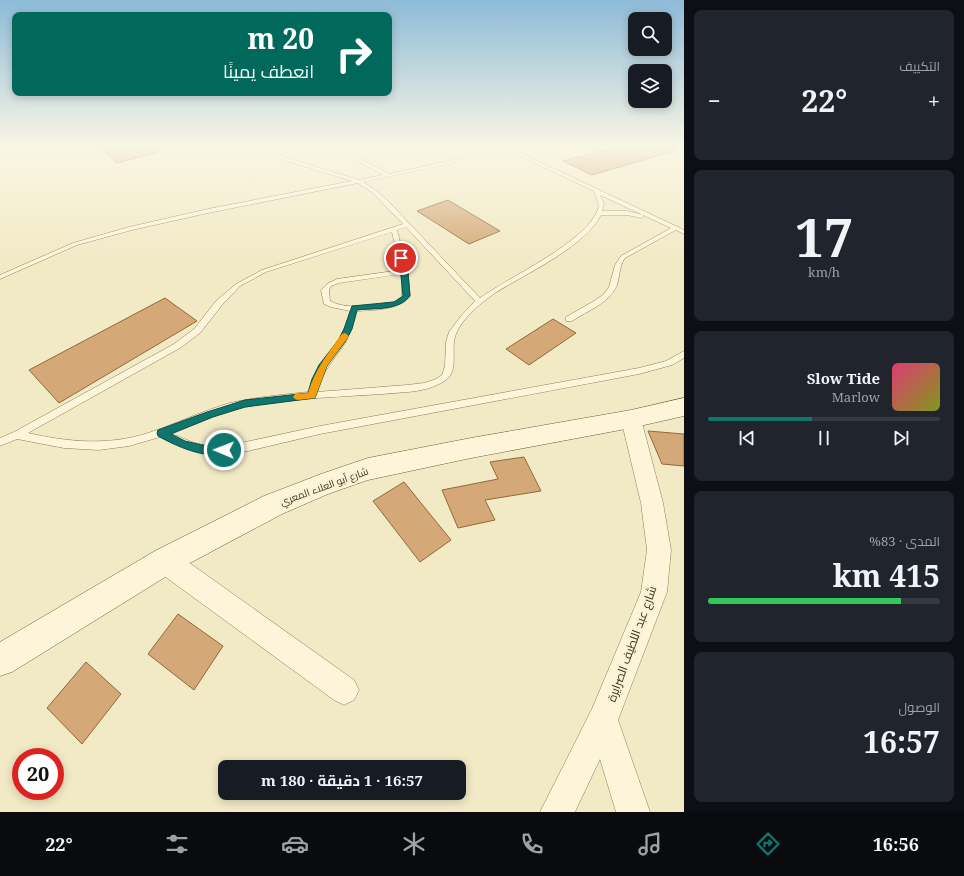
<!DOCTYPE html>
<html lang="ar">
<meta charset="utf-8">
<style>
:root{--surface:#171b24;--page:#20242c;--text:#f1f3f6;--muted:#9ea1a6;--line:#363941;--accent:#0f766e}
body{margin:0;font-family:"Noto Serif",Cairo,serif;background:var(--page);color:var(--text);direction:rtl;height:100vh;display:flex;flex-direction:column;font-size:15px;white-space:nowrap}
*{box-sizing:border-box;margin:0}
p{font-size:13px;color:var(--muted)}
.icon{flex:none;width:22px;height:22px;fill:none;stroke:currentColor;stroke-width:2;stroke-linecap:round;stroke-linejoin:round}
.map{position:relative;flex:1;overflow:hidden;direction:ltr}
.side{display:flex;flex-direction:column;gap:10px;padding:10px;background:#0d0f14;width:280px}
.side>*{flex:none}
.top-card{position:absolute;left:12px;top:12px;width:380px;height:84px;border-radius:8px;box-shadow:0 2px 10px #0003;direction:rtl;background:#00695c;color:#fff;overflow:hidden}
.tools{position:absolute;left:628px;top:12px;display:grid;gap:8px}
.tools a{display:grid;place-items:center;width:44px;height:44px;border-radius:8px;background:var(--surface);box-shadow:0 2px 10px #0003;font-size:20px}
.speed{position:absolute;left:12px;top:748px;display:flex;gap:8px;font-size:20px;font-weight:700;text-align:center}
.speed>*{display:grid;place-content:center;width:52px;height:52px;border-radius:50%;background:var(--surface);box-shadow:0 2px 10px #0003;line-height:1}
.speed .limit{border:6px solid #d22;background:#fff;color:#111}
.pin{position:absolute;display:grid;place-items:center;width:34px;height:34px;color:#fff;margin:-17px;border:2px solid #fff;border-radius:50%;box-shadow:0 1px 4px #0007}
.me{position:absolute;width:44px;margin:-22px;rotate:271deg;stroke-linejoin:round;filter:drop-shadow(0 0 3px #0008)}
.turn{display:flex;align-items:center;gap:14px;height:84px;padding:0 12px;font-size:18px}
.turn .icon{width:52px;height:52px;stroke-width:2.5}
.turn b{display:block;font-size:28px;line-height:34px}
.big{font-size:30px;font-weight:700;line-height:1.1}
.side .widget{flex:1;display:flex;flex-direction:column;justify-content:center;gap:6px;min-width:0;padding:0 14px;border-radius:8px;background:var(--page)}
.side .dial{align-items:center;gap:0}
.dial b{font-size:52px;line-height:1}
.song{display:flex;align-items:center;gap:12px}
.cover{width:48px;height:48px;border-radius:6px;background:linear-gradient(135deg,hsl(340 70% 55%),hsl(70 70% 35%))}
.played{height:4px;border-radius:2px;background:linear-gradient(90deg,var(--accent) 45%,var(--line) 45%)}
.keys{display:flex;justify-content:space-around;direction:ltr}
.heat{display:flex;justify-content:space-between;align-items:center;font-size:22px;direction:ltr}
.charge{height:6px;border-radius:3px;background:linear-gradient(90deg,#34c759 83%,var(--line) 0)}
.trip{position:absolute;left:218px;top:760px;width:248px;height:40px;border-radius:8px;background:var(--surface);box-shadow:0 2px 10px #0003;font-weight:700;line-height:40px;text-align:center;direction:rtl}
.dock{display:flex;height:64px;justify-content:space-around;align-items:center;background:#090b0e;color:var(--muted)}
.dock .icon{width:28px;height:28px}
.dock .current{color:var(--accent)}
.dock b{font-size:18px;color:var(--text)}
main{display:flex;flex:1;min-height:0}
.map>svg:first-child{display:block}
.building{fill:#d4a977;stroke:#91683c}
.lines{fill:none;stroke-linecap:round;stroke-linejoin:round}
.lane-casing{stroke:#8f7c59;stroke-width:1}
.street-casing{stroke:#8f7c59;stroke-width:1}
.secondary-casing{stroke:#715d3c;stroke-width:1}
.lane{fill:#fcf5d9;fill-rule:evenodd}
.street{fill:#fcf5d9;fill-rule:evenodd}
.secondary{fill:#fcf5d9;fill-rule:evenodd}
.route{fill:#0f766e;stroke:#0a4d48}
.slow{fill:#f59e0b}
.labels{text-anchor:middle;stroke-width:4;stroke-linejoin:round;paint-order:stroke}
.street-label{font-size:10px;fill:#3e311e;stroke:#f9f3d5}
.near-street-label{font-size:12px;fill:#3e311e;stroke:#f9f3d5}
</style>
<main>
<section class="side">
<div class="widget"><p>التكييف</p>
<div class="heat"><a>−</a><b class="big">22°</b><a>+</a></div>
</div>
<div class="widget dial"><b>17</b><p>km/h</p></div>
<div class="widget">
<div class="song"><i class="cover"></i><div><b>Slow Tide</b><p>Marlow</p></div></div>
<div class="played"></div>
<div class="keys"><svg class="icon" aria-label="previous" viewBox="0 0 24 24"><path d="M18 5L8 12l10 7zM5 5v14"/></svg><svg class="icon" aria-label="pause" viewBox="0 0 24 24"><path d="M8 5v14M16 5v14"/></svg><svg class="icon" aria-label="next" viewBox="0 0 24 24"><path d="M6 5l10 7-10 7zM19 5v14"/></svg></div>
</div>
<div class="widget"><p>المدى · 83%</p><b class="big">415 km</b><div class="charge"></div></div>
<div class="widget"><p>الوصول</p><b class="big">16:57</b></div>
</section>
<div class="map">
<svg width="684" height="812" viewBox="0 0 684 812">
<rect width="100%" height="100%" fill="#f2eac5"/>
<path class="building" d="M99,147H157L158,152L117,163Z
M615,147H673L674,151L592,175L563,161Z
M448,200L500,231L469,244L417,211Z
M165,298L197,321L59,403L29,370Z
M553,319L576,333L529,365L506,349Z
M648,431L684,434V466L662,464Z
M524,457L541,491L485,500L495,520L458,528L442,490L498,479L490,462Z
M404,482L451,540L420,562L373,501Z
M178,614L223,646L194,690L148,654Z
M86,662L121,694L82,744L47,708Z"/>
<g class="lines">
<g class="lane-casing">
<path id="lane" d="M252,147H258L294,160L359,180L383,175L333,147H338L389,174L508,148L524,147L514,150L678,227L684,230V234L676,230L625,258C619,266 620,276 617,285C610,303 587,311 572,321H566V317L594,301L604,294L609,287L615,265L621,256L671,228L643,215V217L641,218L627,215H601C585,247 525,274 495,293C481,303 463,317 456,334C449,351 462,373 441,383C424,393 402,392 382,394C353,396 324,397 295,400C273,402 251,405 230,411C209,417 190,426 170,433L172,434L192,442L207,446L236,444L320,426L639,368L666,361L684,351V358L672,365L639,374L320,434L248,451L225,454H207L192,450L160,437L129,446L99,450L64,448L17,439L0,446V438L14,432L174,344L194,329L216,301L236,284L262,270L403,224L373,193L358,183L208,213L132,230L77,245L0,279V275L73,243L129,227L208,209L352,181L290,162ZM509,151L594,191C595,196 600,202 598,209C587,242 509,277 480,298L388,201L377,191L363,182ZM600,195L643,215L627,211H602L604,204ZM406,227L475,301L461,316L449,332L446,342L445,366L442,375L436,379L424,383L407,385L317,392C322,371 334,360 345,343C351,333 354,322 357,311C374,310 399,310 410,296L408,272L397,230ZM392,232L401,270L337,279L327,284L321,290L324,304L331,307L350,311C347,321 344,331 338,340C326,359 314,370 308,392C282,395 256,397 230,403C202,411 176,424 148,433C108,446 68,442 28,433L180,348L200,333L222,305L240,286L266,272ZM402,274V296L399,299L394,302C373,304 349,311 330,301L329,290L331,286L339,283Z"/>
</g>
<g class="street-casing">
<path id="street" d="M631,411L638,414L641,419L663,503L671,550L667,592L618,720L650,812H616L600,759L575,812H540L592,709L641,592L647,550L641,503L621,419L624,414Z
M165,549L174,552L354,680L359,690L354,700L344,705L334,700L156,570L153,561L156,552Z"/>
</g>
<g class="secondary-casing">
<path id="secondary" d="M684,398V416L631,428L471,458L368,480L328,494L282,514L175,571L12,672L0,676V642L155,551L264,496L321,474L368,458L471,438L631,410Z"/>
</g>
<use href="#lane" class="lane"/>
<use href="#street" class="street"/>
<use href="#secondary" class="secondary"/>
</g>
<linearGradient id="sky" x2="0" y2="1"><stop stop-color="#8ebbd8"/><stop offset="0.56" stop-color="#f9f6e5"/><stop offset="1" stop-color="#f9f6e5" stop-opacity="0"/></linearGradient>
<rect width="684" height="261" fill="url(#sky)"/>
<path class="route" d="M399,256L404,258L408,272L410,296C399,311 374,308 357,310L352,329L345,342L327,366L315,398L245,407L213,417L171,434L185,441L202,445L228,447L229,450L228,453C206,460 176,446 158,436L157,433L158,430L207,412L245,400L308,393L312,379L319,365L339,339L344,329L352,306L394,302L403,296Z"/>
<path class="slow" d="M345,333L349,336L327,366L315,398L298,400L295,399L293,397L295,394L308,393C315,370 328,353 342,334Z"/>
<g class="labels">
<g class="street-label">
<text transform="translate(324 486) rotate(-20)" y="4">شارع أبو العلاء المعري</text>
</g>
<g class="near-street-label">
<text transform="translate(632 644) rotate(-70)" y="4">شارع عبد اللطيف الصرايرة</text>
</g>
</g>
</svg>
<div class="tools">
<a><svg class="icon" aria-label="search" viewBox="0 0 24 24"><circle cx="10" cy="10" r="6"/><path d="M15 15l6 6"/></svg></a>
<a><svg class="icon" aria-label="layers" viewBox="0 0 24 24"><path d="M12 4l9 5-9 5-9-5zM3 14l9 5 9-5"/></svg></a>
</div>
<div class="speed"><div class="limit">20</div></div>
<div class="pin" style="left:401px;top:258px;background:#d93025"><svg class="icon" aria-label="arrive" viewBox="0 0 24 24"><path d="M6 21V4h12l-3 4 3 4H6"/></svg></div>
<svg class="me" style="left:224px;top:450px" viewBox="-20 -20 40 40"><circle r="17" fill="#0f766e" stroke="#fff" stroke-width="3"/><path d="M0-11L8 9 0 5-8 9z" fill="#fff"/></svg>
<div class="trip">16:57 · 1 دقيقة · 180 m</div>
<div class="top-card">
<div class="turn"><svg class="icon" aria-label="right" viewBox="0 0 24 24"><path d="M7 20v-9h11M14 6l5 5-5 5"/></svg><div><b>20 m</b>انعطف يمينًا</div></div>
</div>
</div>
</main>
<nav class="dock">
<b>16:56</b>
<svg class="icon current" aria-label="directions" viewBox="0 0 24 24"><path d="M12 3l9 9-9 9-9-9zM9 14v-3h6M13 9l2 2-2 2"/></svg>
<svg class="icon" aria-label="music" viewBox="0 0 24 24"><path d="M9 18V5l10-2v13"/><circle cx="6" cy="18" r="3"/><circle cx="16" cy="16" r="3"/></svg>
<svg class="icon" aria-label="phone" viewBox="0 0 24 24"><path d="M5 4h4l2 5-3 2q2 4 5 5l2-3 5 2v4C11 20 4 13 5 4z"/></svg>
<svg class="icon" aria-label="climate" viewBox="0 0 24 24"><path d="M12 3v18M4 7l16 10M4 17L20 7"/></svg>
<svg class="icon" aria-label="car" viewBox="0 0 24 24"><path d="M5 17H2v-5l4-1 3-4h7l3 4 3 1v5h-3M9 17h6M6 11h13"/><circle cx="7" cy="17" r="2"/><circle cx="17" cy="17" r="2"/></svg>
<svg class="icon" aria-label="filters" viewBox="0 0 24 24"><path d="M4 7h16M4 17h16"/><circle cx="9" cy="7" r="2"/><circle cx="15" cy="17" r="2"/></svg>
<b>22°</b>
</nav>
